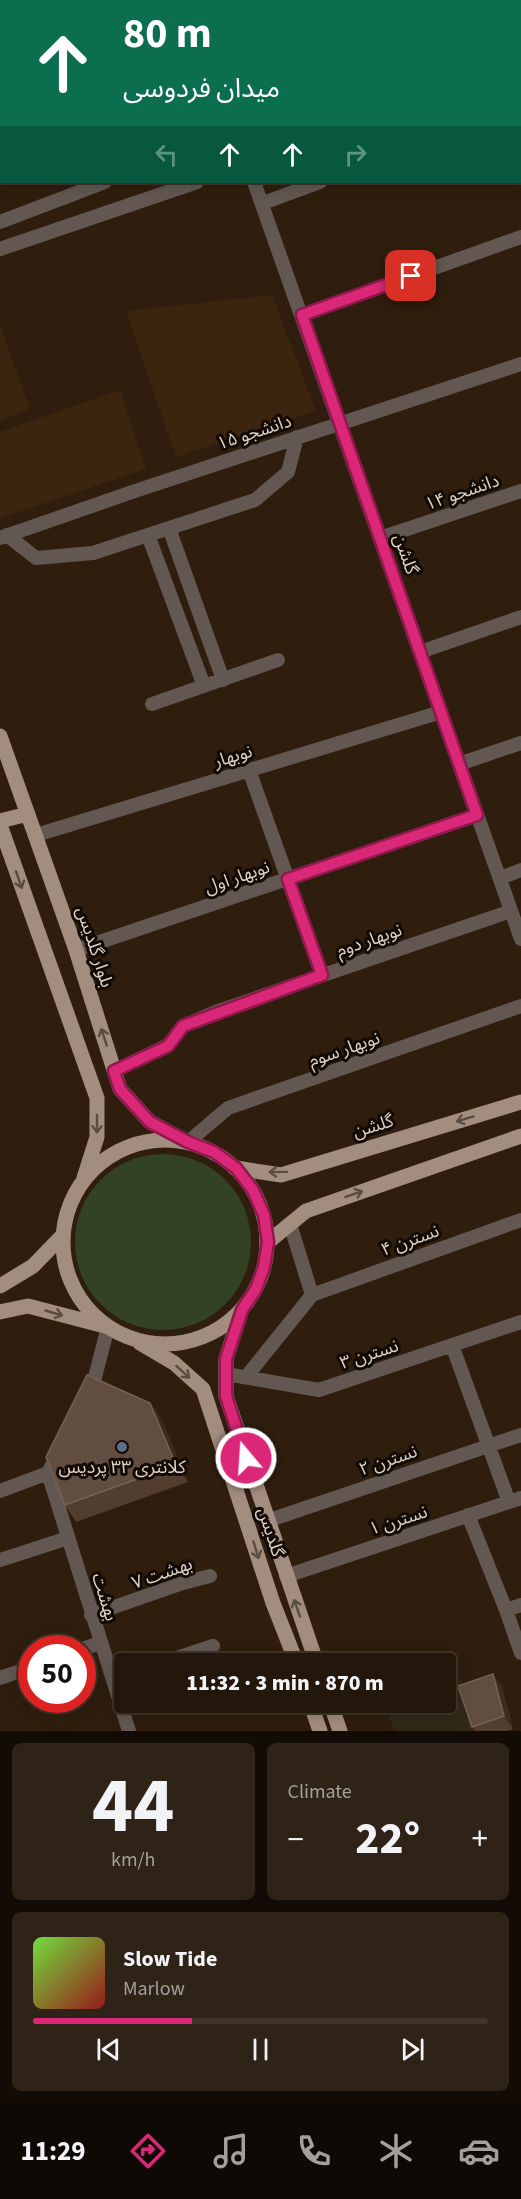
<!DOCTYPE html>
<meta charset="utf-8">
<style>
:root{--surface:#23160a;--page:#2f2318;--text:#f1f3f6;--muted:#a39f9c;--line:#40352b;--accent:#db2777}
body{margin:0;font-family:"Source Sans 3","Noto Sans Arabic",sans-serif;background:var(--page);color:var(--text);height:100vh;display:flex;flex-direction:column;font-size:22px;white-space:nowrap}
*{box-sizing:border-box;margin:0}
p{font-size:20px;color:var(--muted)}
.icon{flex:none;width:33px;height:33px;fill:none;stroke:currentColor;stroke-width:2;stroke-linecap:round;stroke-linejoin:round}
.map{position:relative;height:1731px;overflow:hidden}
.drawer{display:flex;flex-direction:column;gap:12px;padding:12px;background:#130c06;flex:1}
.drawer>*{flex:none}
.top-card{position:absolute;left:0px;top:0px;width:522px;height:183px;box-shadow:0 3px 15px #0003,0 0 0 2px var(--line);background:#0b6e4f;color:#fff;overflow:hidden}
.speed{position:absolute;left:18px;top:1635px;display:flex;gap:12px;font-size:30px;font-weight:700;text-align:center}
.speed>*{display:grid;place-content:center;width:78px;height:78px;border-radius:50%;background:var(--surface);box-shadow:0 3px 15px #0003,0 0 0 2px var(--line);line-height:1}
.speed .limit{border:9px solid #d22;background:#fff;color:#111}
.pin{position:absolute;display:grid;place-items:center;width:51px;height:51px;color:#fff;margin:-26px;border-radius:12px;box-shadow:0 3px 9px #0006}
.me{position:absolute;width:66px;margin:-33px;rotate:342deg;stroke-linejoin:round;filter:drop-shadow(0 0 4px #0008)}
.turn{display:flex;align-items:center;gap:21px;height:126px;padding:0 24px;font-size:27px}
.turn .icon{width:78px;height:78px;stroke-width:2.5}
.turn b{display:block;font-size:42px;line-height:51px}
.lanes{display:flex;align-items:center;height:57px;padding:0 24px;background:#0003;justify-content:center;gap:30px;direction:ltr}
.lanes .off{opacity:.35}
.big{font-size:45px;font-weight:800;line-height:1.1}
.drawer .widget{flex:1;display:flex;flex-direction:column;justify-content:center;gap:9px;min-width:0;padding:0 21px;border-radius:9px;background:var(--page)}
.drawer .dial{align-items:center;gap:0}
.dial b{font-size:78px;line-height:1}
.song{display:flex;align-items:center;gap:18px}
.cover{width:72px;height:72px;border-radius:9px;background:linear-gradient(135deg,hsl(100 70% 55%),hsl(0 70% 35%))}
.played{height:6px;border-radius:3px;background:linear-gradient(90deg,var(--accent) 35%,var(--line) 35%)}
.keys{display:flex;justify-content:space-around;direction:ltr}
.heat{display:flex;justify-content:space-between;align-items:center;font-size:33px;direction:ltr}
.drawer .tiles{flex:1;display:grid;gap:12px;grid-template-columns:1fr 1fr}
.widget:last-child{grid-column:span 2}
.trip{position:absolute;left:114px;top:1653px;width:342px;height:60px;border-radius:6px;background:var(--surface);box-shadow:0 3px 15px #0003,0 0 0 2px var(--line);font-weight:800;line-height:60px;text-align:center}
.menu{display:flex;height:96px;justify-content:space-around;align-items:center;background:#0e0904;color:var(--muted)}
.menu .icon{width:42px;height:42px}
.menu .selected{color:var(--accent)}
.menu b{font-size:27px;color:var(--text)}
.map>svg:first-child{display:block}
.built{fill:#3b250f}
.medical{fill:#322818}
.green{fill:#334223}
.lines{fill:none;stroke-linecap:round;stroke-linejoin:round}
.minor{stroke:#625851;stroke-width:14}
.major{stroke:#a38d7f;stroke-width:15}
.wall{fill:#523e2f}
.shaded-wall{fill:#3e2b1b}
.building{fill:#614e40;stroke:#756255;stroke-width:1.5}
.oneway{stroke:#5a4c42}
.route-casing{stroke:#8e194d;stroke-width:15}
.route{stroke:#db2777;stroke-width:10}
.service-dot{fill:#5c6f8a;stroke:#120a04;stroke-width:2}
.labels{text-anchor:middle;stroke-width:6;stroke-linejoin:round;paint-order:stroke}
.street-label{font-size:18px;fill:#ddd1c6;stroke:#120a04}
.poi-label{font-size:18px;fill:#ddd1c6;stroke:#120a04}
</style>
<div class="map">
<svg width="521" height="1731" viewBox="0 0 521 1731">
<rect width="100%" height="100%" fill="#2f1e0e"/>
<path class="built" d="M272,295L316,411L176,457L126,311Z
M0,326L30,409L0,421Z
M120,390L146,469L0,518V432Z"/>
<path class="medical" d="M461,1679L478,1731H394L385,1704L446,1702V1684Z"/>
<path class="green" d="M75 1242a88 88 0 1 1 176 0a88 88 0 1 1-176 0Z"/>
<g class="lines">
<path class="minor" d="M155,0L156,2
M227,0V2
M476,2L481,0
M520,111H521
M254,182L521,939
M263,203L320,182
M0,222L105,182
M0,249L197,182
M302,315L521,237
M169,528L223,680
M7,535L36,558L93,553L255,500L288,472L297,437
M148,535L204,686
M0,538L135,491L521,364
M380,538L521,491
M420,652L521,617
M152,704L278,660
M459,764L521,743
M249,770L322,975
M36,835L441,712
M500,878L521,870
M76,950L477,815
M114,1071L168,1045L183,1026L218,1011L511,911
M188,1142L228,1108L521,1006
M312,1295L521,1220
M452,1345L509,1502
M226,1374L319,1390L521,1322
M246,1377L312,1295L290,1224
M87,1394L94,1381L108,1327
M48,1473L129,1731
M0,1491L48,1473L51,1467
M468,1515L506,1610
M267,1521L521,1435
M0,1560L68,1538
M286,1576L521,1498
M521,1605L506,1610L521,1653
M91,1615L183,1583L210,1576
M82,1649L100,1643
M159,1664L213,1646
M0,1678L32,1667"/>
<path class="major" d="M0,736L76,950L120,1089L150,1122L182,1139
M0,821L28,814
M0,825L97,1098V1137L84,1178
M63 1242a102 102 0 1 1 204 0a102 102 0 1 1-204 0Z
M236,1168L281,1175L521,1102
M268,1242L306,1211L521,1136
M0,1286L33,1266L63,1235
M242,1309L226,1359V1396L317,1664
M0,1312L28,1306L105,1326
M140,1343L174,1363L203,1389L273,1603L297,1664
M310,1702L320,1731
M330,1702L340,1731"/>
</g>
<path class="wall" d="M150,1403L162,1420L188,1482L76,1522L65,1505Z
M502,1686L513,1729L507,1731H475L472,1727Z"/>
<path class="shaded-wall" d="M150,1403L162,1420L188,1482L176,1465Z
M493,1674L502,1686L513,1729L504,1716Z"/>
<path class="building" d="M87,1375L150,1403L176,1465L65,1505L46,1457Z
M493,1674L504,1716L472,1727L458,1686Z"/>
<defs><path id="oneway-shaft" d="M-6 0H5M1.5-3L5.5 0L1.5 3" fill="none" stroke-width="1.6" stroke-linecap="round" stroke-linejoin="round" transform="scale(1.5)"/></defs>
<g class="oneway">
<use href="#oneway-shaft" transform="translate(19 880) rotate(71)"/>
<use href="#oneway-shaft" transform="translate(104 1037) rotate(-108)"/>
<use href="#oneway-shaft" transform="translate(465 1119) rotate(163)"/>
<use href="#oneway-shaft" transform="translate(97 1124) rotate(90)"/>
<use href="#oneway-shaft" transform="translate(278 1172) rotate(179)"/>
<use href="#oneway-shaft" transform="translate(354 1194) rotate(-19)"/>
<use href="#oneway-shaft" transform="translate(54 1313) rotate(16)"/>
<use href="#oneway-shaft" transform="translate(183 1372) rotate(42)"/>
<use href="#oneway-shaft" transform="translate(256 1550) rotate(73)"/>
<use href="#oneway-shaft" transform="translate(297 1608) rotate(-109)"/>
</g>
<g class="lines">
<g class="route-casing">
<path id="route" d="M246,1458L226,1396V1359L242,1310L256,1289L264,1267L268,1242L264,1215L253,1190L236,1168L214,1152L188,1142L150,1122L120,1089L114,1071L168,1046L183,1026L322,975L288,879L477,815L302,315L411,276"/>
</g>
<use href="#route" class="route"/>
</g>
<circle class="service-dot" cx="122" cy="1447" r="6"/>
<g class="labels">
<g class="street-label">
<text transform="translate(254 432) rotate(-18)" y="6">دانشجو ۱۵</text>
<text transform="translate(462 492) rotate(-19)" y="6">دانشجو ۱۴</text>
<text transform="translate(406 554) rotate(71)" y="6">گلشن</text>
<text transform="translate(233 756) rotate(-17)" y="6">نوبهار</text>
<text transform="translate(237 877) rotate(-19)" y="6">نوبهار اول</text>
<text transform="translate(369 940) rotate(-19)" y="6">نوبهار دوم</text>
<text transform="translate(95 947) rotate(72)" y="6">بلوار گلدیس</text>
<text transform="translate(344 1049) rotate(-19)" y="6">نوبهار سوم</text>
<text transform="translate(373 1126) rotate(-17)" y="6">گلشن</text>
<text transform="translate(410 1240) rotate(-20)" y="6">نسترن ۴</text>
<text transform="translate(369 1354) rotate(-18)" y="6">نسترن ۳</text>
<text transform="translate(388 1460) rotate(-19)" y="6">نسترن ۲</text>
<text transform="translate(398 1520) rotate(-18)" y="6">نسترن ۱</text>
<text transform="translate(271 1532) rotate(72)" y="6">گلدیس</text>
<text transform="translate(162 1573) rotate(-19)" y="6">بهشت ۷</text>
<text transform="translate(105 1597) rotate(73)" y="6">بهشت</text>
</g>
<g class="poi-label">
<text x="122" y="1473">کلانتری ۳۳ پردیس</text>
</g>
</g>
</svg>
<div class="speed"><div class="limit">50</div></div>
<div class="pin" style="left:411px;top:276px;background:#d93025"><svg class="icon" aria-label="arrive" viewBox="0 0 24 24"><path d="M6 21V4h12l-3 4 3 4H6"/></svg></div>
<svg class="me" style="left:246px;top:1458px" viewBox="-20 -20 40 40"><circle r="17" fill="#db2777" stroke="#fff" stroke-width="3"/><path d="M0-11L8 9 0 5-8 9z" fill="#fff"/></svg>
<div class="trip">11:32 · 3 min · 870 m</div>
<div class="top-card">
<div class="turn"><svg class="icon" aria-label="ahead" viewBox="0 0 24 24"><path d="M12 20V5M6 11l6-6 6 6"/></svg><div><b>80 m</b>میدان فردوسی</div></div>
<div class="lanes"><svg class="icon off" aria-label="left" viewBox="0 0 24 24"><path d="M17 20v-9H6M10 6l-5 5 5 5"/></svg><svg class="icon" aria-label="ahead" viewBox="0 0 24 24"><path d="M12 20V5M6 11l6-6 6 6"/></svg><svg class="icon" aria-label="ahead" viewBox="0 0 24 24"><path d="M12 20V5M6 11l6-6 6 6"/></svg><svg class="icon off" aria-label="right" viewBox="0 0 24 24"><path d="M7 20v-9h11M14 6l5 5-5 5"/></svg></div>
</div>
</div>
<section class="drawer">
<div class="tiles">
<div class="widget dial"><b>44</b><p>km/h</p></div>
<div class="widget"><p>Climate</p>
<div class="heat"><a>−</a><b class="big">22°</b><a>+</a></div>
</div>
<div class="widget">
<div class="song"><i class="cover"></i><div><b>Slow Tide</b><p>Marlow</p></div></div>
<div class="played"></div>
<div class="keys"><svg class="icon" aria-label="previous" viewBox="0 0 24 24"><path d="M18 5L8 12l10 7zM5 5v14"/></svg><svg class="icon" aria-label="pause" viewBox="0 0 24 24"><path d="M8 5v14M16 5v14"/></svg><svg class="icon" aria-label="next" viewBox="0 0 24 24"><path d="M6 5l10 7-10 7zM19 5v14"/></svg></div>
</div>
</div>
</section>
<nav class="menu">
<b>11:29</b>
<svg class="icon selected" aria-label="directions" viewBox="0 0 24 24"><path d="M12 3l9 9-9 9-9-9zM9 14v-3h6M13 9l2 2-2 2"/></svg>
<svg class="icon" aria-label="music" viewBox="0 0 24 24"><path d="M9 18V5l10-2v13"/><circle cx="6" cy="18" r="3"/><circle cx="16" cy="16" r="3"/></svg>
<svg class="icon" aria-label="phone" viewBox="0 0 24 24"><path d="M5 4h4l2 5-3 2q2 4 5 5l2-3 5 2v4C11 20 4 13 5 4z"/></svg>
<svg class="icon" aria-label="climate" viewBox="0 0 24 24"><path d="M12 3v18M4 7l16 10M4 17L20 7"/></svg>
<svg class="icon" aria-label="car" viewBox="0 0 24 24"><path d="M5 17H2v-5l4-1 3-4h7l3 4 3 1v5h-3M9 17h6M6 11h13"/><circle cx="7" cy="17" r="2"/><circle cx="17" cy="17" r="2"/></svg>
</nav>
